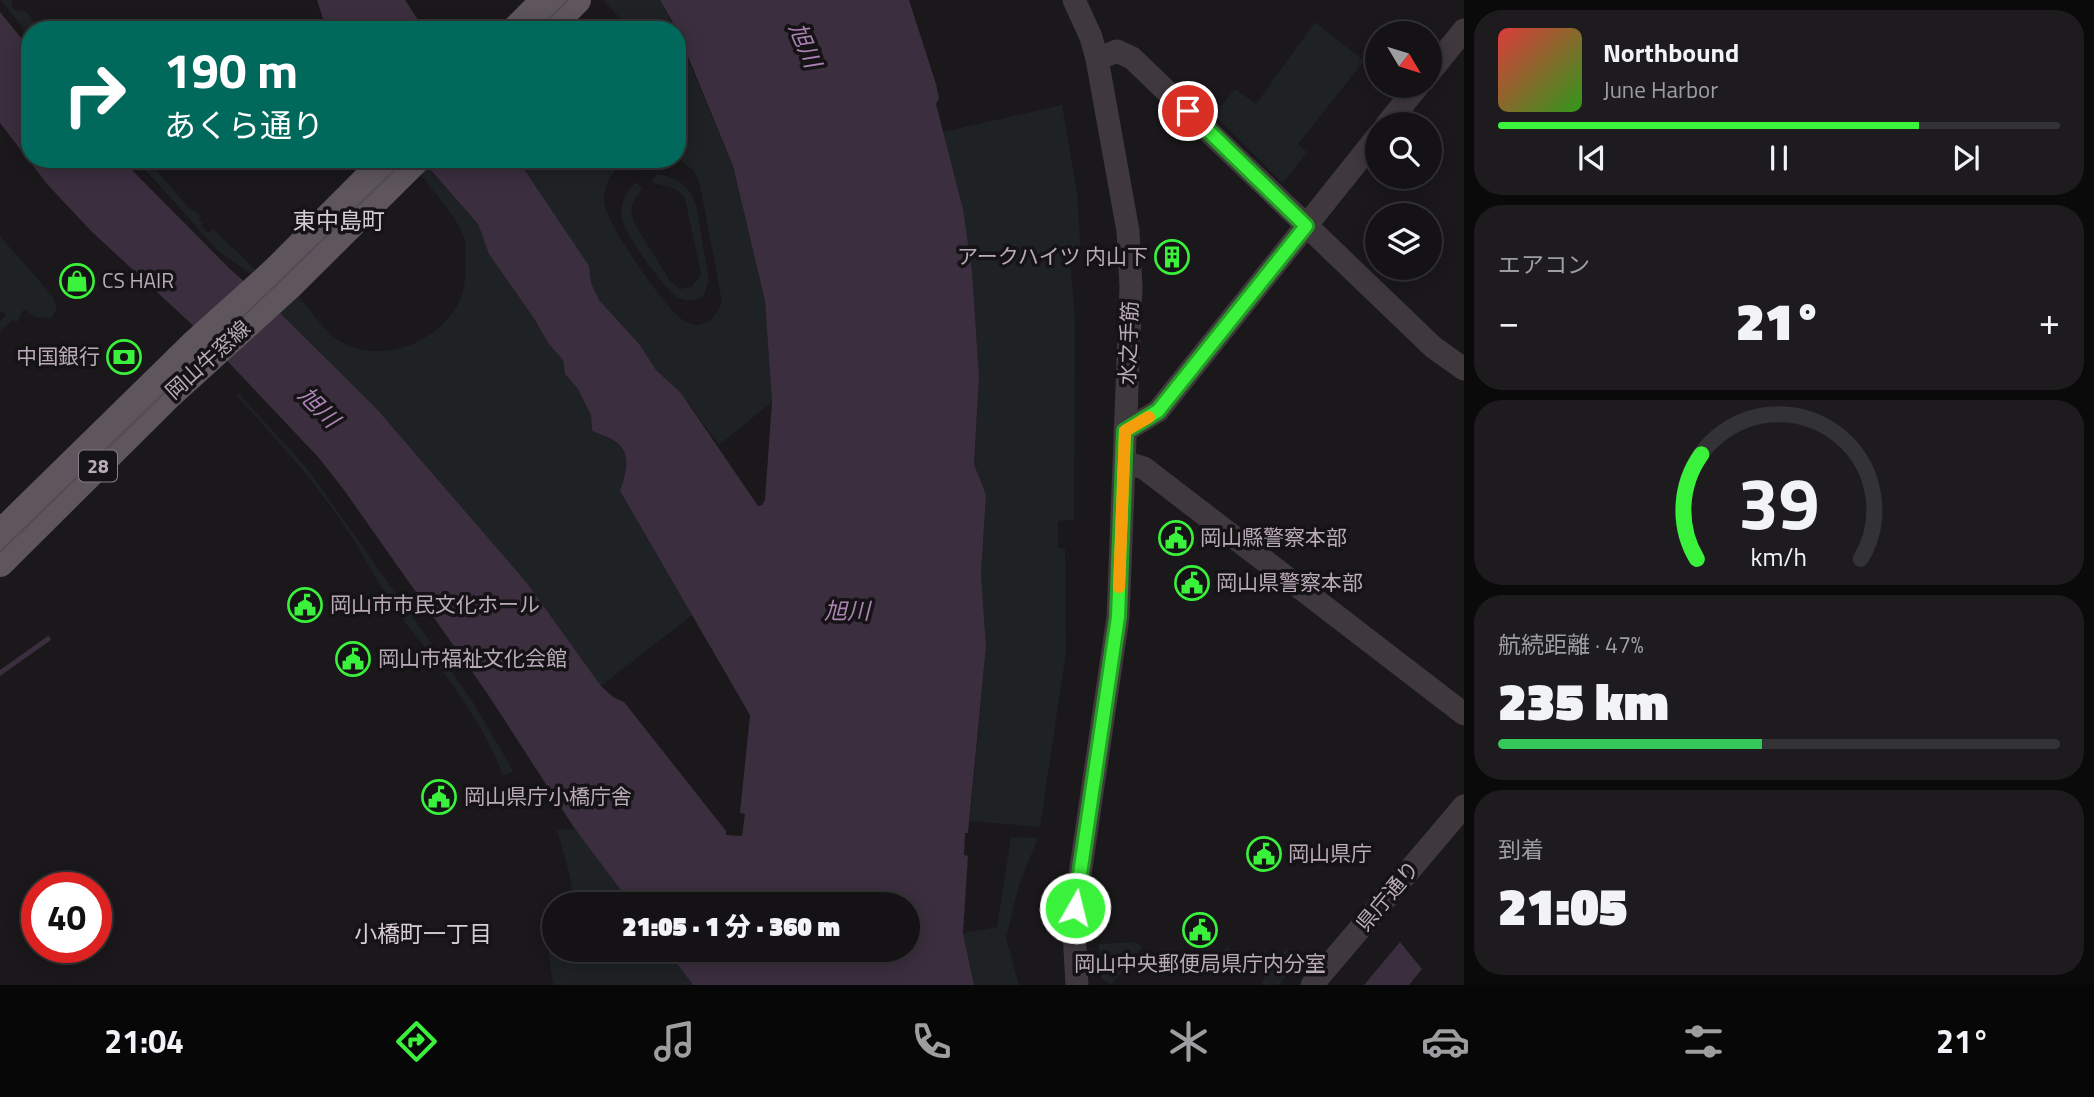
<!DOCTYPE html>
<html lang="ja">
<meta charset="utf-8">
<style>
:root{--surface:#141214;--page:#1d1b1d;--text:#f1f3f6;--muted:#9d9ea0;--line:#333234;--accent:#3af13b}
body{margin:0;font-family:"Titillium Web","Noto Sans JP",sans-serif;background:var(--page);color:var(--text);height:100vh;display:flex;flex-direction:column;font-size:26px;white-space:nowrap}
*{box-sizing:border-box;margin:0}
p{font-size:23px;color:var(--muted)}
.icon{flex:none;width:38px;height:38px;fill:none;stroke:currentColor;stroke-width:2;stroke-linecap:round;stroke-linejoin:round}
.map{position:relative;flex:1;overflow:hidden}
.side{display:flex;flex-direction:column;gap:10px;padding:10px;background:#0b0a0b;width:630px}
.side>*{flex:none}
.top-card{position:absolute;left:21px;top:21px;width:665px;height:147px;border-radius:28px;box-shadow:0 4px 18px #0003,0 0 0 2px var(--line);background:#00695c;color:#fff;overflow:hidden}
.needle{width:46px;rotate:128deg}
.controls{position:absolute;left:1365px;top:21px;display:grid;gap:14px}
.controls a{display:grid;place-items:center;width:77px;height:77px;border-radius:50%;background:var(--surface);box-shadow:0 4px 18px #0003,0 0 0 2px var(--line);font-size:35px}
.speed{position:absolute;left:21px;top:872px;display:flex;gap:14px;font-size:35px;font-weight:700;text-align:center}
.speed>*{display:grid;place-content:center;width:91px;height:91px;border-radius:50%;background:var(--surface);box-shadow:0 4px 18px #0003,0 0 0 2px var(--line);line-height:1}
.speed .limit{border:10px solid #d22;background:#fff;color:#111}
.pin{position:absolute;display:grid;place-items:center;width:60px;height:60px;color:#fff;margin:-30px;border:4px solid #fff;border-radius:50%;box-shadow:0 2px 7px #0007}
.me{position:absolute;width:77px;margin:-38px;rotate:8deg;stroke-linejoin:round;filter:drop-shadow(0 0 5px #0008)}
.turn{display:flex;align-items:center;gap:24px;height:147px;padding:0 28px;font-size:32px}
.turn .icon{width:91px;height:91px;stroke-width:2.5}
.turn b{display:block;font-size:49px;line-height:60px}
.big{font-size:52px;font-weight:800;line-height:1.1}
.side .card{flex:1;display:flex;flex-direction:column;justify-content:center;gap:10px;min-width:0;padding:0 24px;border-radius:28px;background:var(--page)}
.side .dial{align-items:center;gap:0}
.dial svg{height:182px;overflow:visible;fill:none;stroke:var(--line);stroke-width:7;stroke-linecap:round;text-anchor:middle}
.dial text{fill:var(--text);stroke:none}
.song{display:flex;align-items:center;gap:21px}
.cover{width:84px;height:84px;border-radius:10px;background:linear-gradient(135deg,hsl(0 70% 55%),hsl(110 70% 35%))}
.played{height:7px;border-radius:4px;background:linear-gradient(90deg,var(--accent) 75%,var(--line) 75%)}
.keys{display:flex;justify-content:space-around;direction:ltr}
.heat{display:flex;justify-content:space-between;align-items:center;font-size:38px;direction:ltr}
.charge{height:10px;border-radius:5px;background:linear-gradient(90deg,#34c759 47%,var(--line) 0)}
.trip{position:absolute;left:542px;top:892px;width:378px;height:70px;border-radius:35px;background:var(--surface);box-shadow:0 4px 18px #0003,0 0 0 2px var(--line);font-weight:800;line-height:70px;text-align:center}
.tabs{display:flex;height:112px;justify-content:space-around;align-items:center;background:#080708;color:var(--muted)}
.tabs .icon{width:49px;height:49px}
.tabs .active{color:var(--accent)}
.tabs b{font-size:32px;color:var(--text)}
main{display:flex;flex:1;min-height:0}
.map>svg:first-child{display:block}
.green{fill:#1e2225}
.water{fill:#3b2e3f}
.lines{fill:none;stroke-linecap:round;stroke-linejoin:round}
.stream{stroke:#3b2e3f;stroke-width:5}
.minor{stroke:#3f393e;stroke-width:23}
.major{stroke:#5e555d;stroke-width:28}
.tram{stroke:#544c54;stroke-width:2}
.route-casing{stroke:#269d26;stroke-width:18}
.route{stroke:#3af13b;stroke-width:12}
.slow{stroke:#f59e0b;stroke-width:12}
.labels{text-anchor:middle;stroke-width:7;stroke-linejoin:round;paint-order:stroke}
.shield{fill:#151315;stroke:#887d88;stroke-width:2}
.shield-label{font-size:19px;font-weight:bold;fill:#baabb9}
.poi-label{font-size:21px;fill:#baabb9;stroke:#151315;text-anchor:start}
.street-label{font-size:21px;fill:#baabb9;stroke:#151315}
.water-label{font-size:23px;font-style:italic;fill:#ab82b4;stroke:#151315}
.neighbourhood-label{font-size:23px;fill:#d6ccd5;stroke:#151315}
</style>
<main>
<div class="map">
<svg width="1464" height="985" viewBox="0 0 1464 985">
<rect width="100%" height="100%" fill="#1a181a"/>
<path class="green" d="M1,0H13L11,6L14,10L26,11L41,30H30V37Z
M603,0H660L675,30H624L619,17Z
M1315,22L1364,61L1298,144L1307,152L1283,183L1214,115L1235,89L1256,104Z
M677,34L733,166L765,301L772,402L719,445L681,393L656,370L640,345L599,300L591,283L588,266L526,172L512,159H626C613,170 604,183 604,200C605,223 661,301 679,317C683,321 688,323 693,325C708,326 717,315 722,302L700,185L695,172L677,157Z
M1062,105L1077,193L1081,256L1070,259L1075,320L1074,520L1058,521V548L1065,549L1066,652L1040,827L970,821L986,646L981,574L986,495L974,464L979,377L972,271L963,209L943,132Z
M133,159H147L188,207L201,216L199,219L203,223L201,226L208,233L213,229L257,271L253,275L218,251L153,178Z
M423,162L478,224L489,254L535,320L548,343L563,360L565,374L578,389L591,415L592,431C599,434 606,436 613,440C633,451 626,474 620,491L692,615L601,686L527,583L376,408L277,310L295,292C306,305 325,332 338,340C378,366 437,344 458,304C466,290 466,271 465,256C465,251 466,245 465,240C458,217 431,189 416,169Z
M657,174C676,177 690,186 696,205L709,279L704,295C697,301 688,302 679,298C666,293 621,229 621,215C621,201 627,190 637,182L642,189C632,201 629,208 634,223L670,281L680,289L691,287L699,278L701,273L685,199C677,185 667,187 653,183L652,180Z
M0,236L53,297L57,308L51,318L35,317L24,309L17,322L12,320L0,332V321L6,315L2,311L0,312Z
M238,393L306,467L473,702L513,771L503,776C483,718 431,657 394,607C377,582 364,555 347,530C315,481 275,438 236,395Z
M575,829L632,905H563L573,902L570,876L557,830Z
M1011,837L1038,838L1019,885L1006,938L1019,985H974L963,933L997,927Z
M555,906V950H667L693,985H553L543,909Z
M1136,942L1142,947L1111,985L1101,978L1099,944Z
M1227,947L1244,961C1236,973 1220,977 1205,973Z
M1286,950L1299,959L1279,985H1262L1265,973Z"/>
<path class="water" d="M317,0H405L425,30H330L324,22Z
M660,0H909L936,84L939,98L936,104L963,209L972,271L979,377L974,464L986,495L981,574L986,646L968,833H965L964,855L968,856L963,933L974,985H693L667,950H908V905H632L575,829L487,693L344,490L319,458L199,331L91,231L47,184L0,123V12L30,49V159H121L231,270L277,310L376,408L527,583L601,686L613,697L624,702L726,831V835L742,836L745,814L740,813L750,715L620,491C626,474 633,451 613,440C606,436 599,434 592,431L591,415L578,389L565,374L563,360L548,343L535,320L489,254L478,224L421,159H512L526,172L589,266L591,283L599,300L640,345L656,370L681,393L758,506L762,505L765,500L772,402L765,301L733,166L677,30Z
M1400,942L1422,969L1409,985H1364Z"/>
<g class="lines">
<path class="stream" d="M0,673L48,639"/>
<path class="minor" d="M1074,0L1091,37L1097,59L1128,231L1131,287L1118,617L1075,908L1074,931L1077,985
M1097,59L1117,51L1132,58L1433,347L1464,369
M1430,72L1464,30
M1387,124L1418,86
M1125,431L1158,411L1377,137
M1124,462L1144,468L1464,714
M1312,985L1464,806"/>
<path class="major" d="M515,30L545,0
M547,30L577,0
M0,534L193,345L274,272L387,159
M0,563L168,396L288,287L417,159"/>
<path class="tram" d="M537,30L568,0
M0,552L406,159"/>
</g>
<g class="lines">
<g class="route-casing">
<path id="route" d="M1075,908L1118,617L1125,431L1158,411L1306,226L1188,111"/>
</g>
<use href="#route" class="route"/>
<path class="slow" d="M1119,587L1125,431L1149,417"/>
</g>
<defs>
<g id="building-ring" transform="scale(1.75)"><circle r="9.5" fill="#151315" stroke="#3af13b" stroke-width="1.5"/><path d="M-4-6H4V6H1V3H-1V6H-4ZM-2.5-4.3h1.7v1.8h-1.7ZM.8-4.3h1.7v1.8H.8ZM-2.5-1h1.7V.8h-1.7ZM.8-1h1.7V.8H.8Z" fill="#3af13b"/></g>
<g id="shop-ring" transform="scale(1.75)"><circle r="9.5" fill="#151315" stroke="#3af13b" stroke-width="1.5"/><path d="M-5-2.5h2.3a2.7 3.5 0 0 1 5.4 0H5L5.5 6h-11ZM-1.5-2.5h3a1.5 2.3 0 0 0-3 0Z" fill="#3af13b"/></g>
<g id="bank-ring" transform="scale(1.75)"><circle r="9.5" fill="#151315" stroke="#3af13b" stroke-width="1.5"/><path d="M-6-4H6V4H-6ZM0-2.3a2.3 2.3 0 1 0 0 4.6a2.3 2.3 0 1 0 0-4.6Z" fill="#3af13b"/></g>
<g id="civic-ring" transform="scale(1.75)"><circle r="9.5" fill="#151315" stroke="#3af13b" stroke-width="1.5"/><path d="M-.6-6.5H3V-4.5H.6V-3L4-1V1h2V6H-6V1h2V-1L-.6-3ZM-1.2 2.5V6h2.4V2.5Z" fill="#3af13b"/></g>
</defs>
<g fill-rule="evenodd">
<use href="#building-ring" x="1172" y="257"/>
<use href="#shop-ring" x="77" y="281"/>
<use href="#bank-ring" x="124" y="357"/>
<use href="#civic-ring" x="1176" y="538"/>
<use href="#civic-ring" x="1192" y="583"/>
<use href="#civic-ring" x="305" y="605"/>
<use href="#civic-ring" x="353" y="659"/>
<use href="#civic-ring" x="439" y="797"/>
<use href="#civic-ring" x="1264" y="854"/>
<use href="#civic-ring" x="1200" y="930"/>
</g>
<g class="labels">
<rect class="shield" x="79" y="450.5" width="38" height="31" rx="5"/>
<g class="shield-label">
<text x="98" y="473">28</text>
</g>
<g class="poi-label">
<text x="1148" y="264" text-anchor="end">アークハイツ 内山下</text>
<text x="102" y="288">CS HAIR</text>
<text x="100" y="364" text-anchor="end">中国銀行</text>
<text x="1200" y="545">岡山縣警察本部</text>
<text x="1216" y="590">岡山県警察本部</text>
<text x="330" y="612">岡山市市民文化ホール</text>
<text x="378" y="666">岡山市福祉文化会館</text>
<text x="464" y="804">岡山県庁小橋庁舎</text>
<text x="1288" y="861">岡山県庁</text>
<text x="1200" y="971" text-anchor="middle">岡山中央郵便局県庁内分室</text>
</g>
<g class="street-label">
<text transform="translate(1129 343) rotate(-88)" y="7">水之手筋</text>
<text transform="translate(208 360) rotate(-42)" y="7">岡山牛窓線</text>
<text transform="translate(1388 896) rotate(-50)" y="7">県庁通り</text>
</g>
<g class="water-label">
<text transform="translate(805 45) rotate(67)" y="8">旭川</text>
<text transform="translate(319 407) rotate(45)" y="8">旭川</text>
<text x="847" y="619">旭川</text>
</g>
<g class="neighbourhood-label">
<text x="339" y="229">東中島町</text>
<text x="423" y="942">小橋町一丁目</text>
</g>
</g>
</svg>
<div class="controls">
<a><svg class="needle" viewBox="-14 -14 28 28"><path d="M0-13l5 13h-10z" fill="#e53935"/><path d="M0 13l5-13h-10z" fill="#9d9ea0"/></svg></a>
<a><svg class="icon" aria-label="search" viewBox="0 0 24 24"><circle cx="10" cy="10" r="6"/><path d="M15 15l6 6"/></svg></a>
<a><svg class="icon" aria-label="layers" viewBox="0 0 24 24"><path d="M12 4l9 5-9 5-9-5zM3 14l9 5 9-5"/></svg></a>
</div>
<div class="speed"><div class="limit">40</div></div>
<div class="pin" style="left:1188px;top:111px;background:#d93025"><svg class="icon" aria-label="arrive" viewBox="0 0 24 24"><path d="M6 21V4h12l-3 4 3 4H6"/></svg></div>
<svg class="me" style="left:1075px;top:908px" viewBox="-20 -20 40 40"><circle r="17" fill="#3af13b" stroke="#fff" stroke-width="3"/><path d="M0-11L8 9 0 5-8 9z" fill="#fff"/></svg>
<div class="trip">21:05 · 1 分 · 360 m</div>
<div class="top-card">
<div class="turn"><svg class="icon" aria-label="right" viewBox="0 0 24 24"><path d="M7 20v-9h11M14 6l5 5-5 5"/></svg><div><b>190 m</b>あくら通り</div></div>
</div>
</div>
<section class="side">
<div class="card">
<div class="song"><i class="cover"></i><div><b>Northbound</b><p>June Harbor</p></div></div>
<div class="played"></div>
<div class="keys"><svg class="icon" aria-label="previous" viewBox="0 0 24 24"><path d="M18 5L8 12l10 7zM5 5v14"/></svg><svg class="icon" aria-label="pause" viewBox="0 0 24 24"><path d="M8 5v14M16 5v14"/></svg><svg class="icon" aria-label="next" viewBox="0 0 24 24"><path d="M6 5l10 7-10 7zM19 5v14"/></svg></div>
</div>
<div class="card"><p>エアコン</p>
<div class="heat"><a>−</a><b class="big">21°</b><a>+</a></div>
</div>
<div class="card dial"><svg viewBox="0 0 100 80">
<path d="M14 69A42 42 0 1 1 86 69"/>
<path d="M14 69A42 42 0 0 1 16 23" stroke="#3af13b"/>
<text x="50" y="56" font-size="32" font-weight="700">39</text>
<text x="50" y="72" font-size="11">km/h</text>
</svg></div>
<div class="card"><p>航続距離 · 47%</p><b class="big">235 km</b><div class="charge"></div></div>
<div class="card"><p>到着</p><b class="big">21:05</b></div>
</section>
</main>
<nav class="tabs">
<b>21:04</b>
<svg class="icon active" aria-label="directions" viewBox="0 0 24 24"><path d="M12 3l9 9-9 9-9-9zM9 14v-3h6M13 9l2 2-2 2"/></svg>
<svg class="icon" aria-label="music" viewBox="0 0 24 24"><path d="M9 18V5l10-2v13"/><circle cx="6" cy="18" r="3"/><circle cx="16" cy="16" r="3"/></svg>
<svg class="icon" aria-label="phone" viewBox="0 0 24 24"><path d="M5 4h4l2 5-3 2q2 4 5 5l2-3 5 2v4C11 20 4 13 5 4z"/></svg>
<svg class="icon" aria-label="climate" viewBox="0 0 24 24"><path d="M12 3v18M4 7l16 10M4 17L20 7"/></svg>
<svg class="icon" aria-label="car" viewBox="0 0 24 24"><path d="M5 17H2v-5l4-1 3-4h7l3 4 3 1v5h-3M9 17h6M6 11h13"/><circle cx="7" cy="17" r="2"/><circle cx="17" cy="17" r="2"/></svg>
<svg class="icon" aria-label="filters" viewBox="0 0 24 24"><path d="M4 7h16M4 17h16"/><circle cx="9" cy="7" r="2"/><circle cx="15" cy="17" r="2"/></svg>
<b>21°</b>
</nav>
